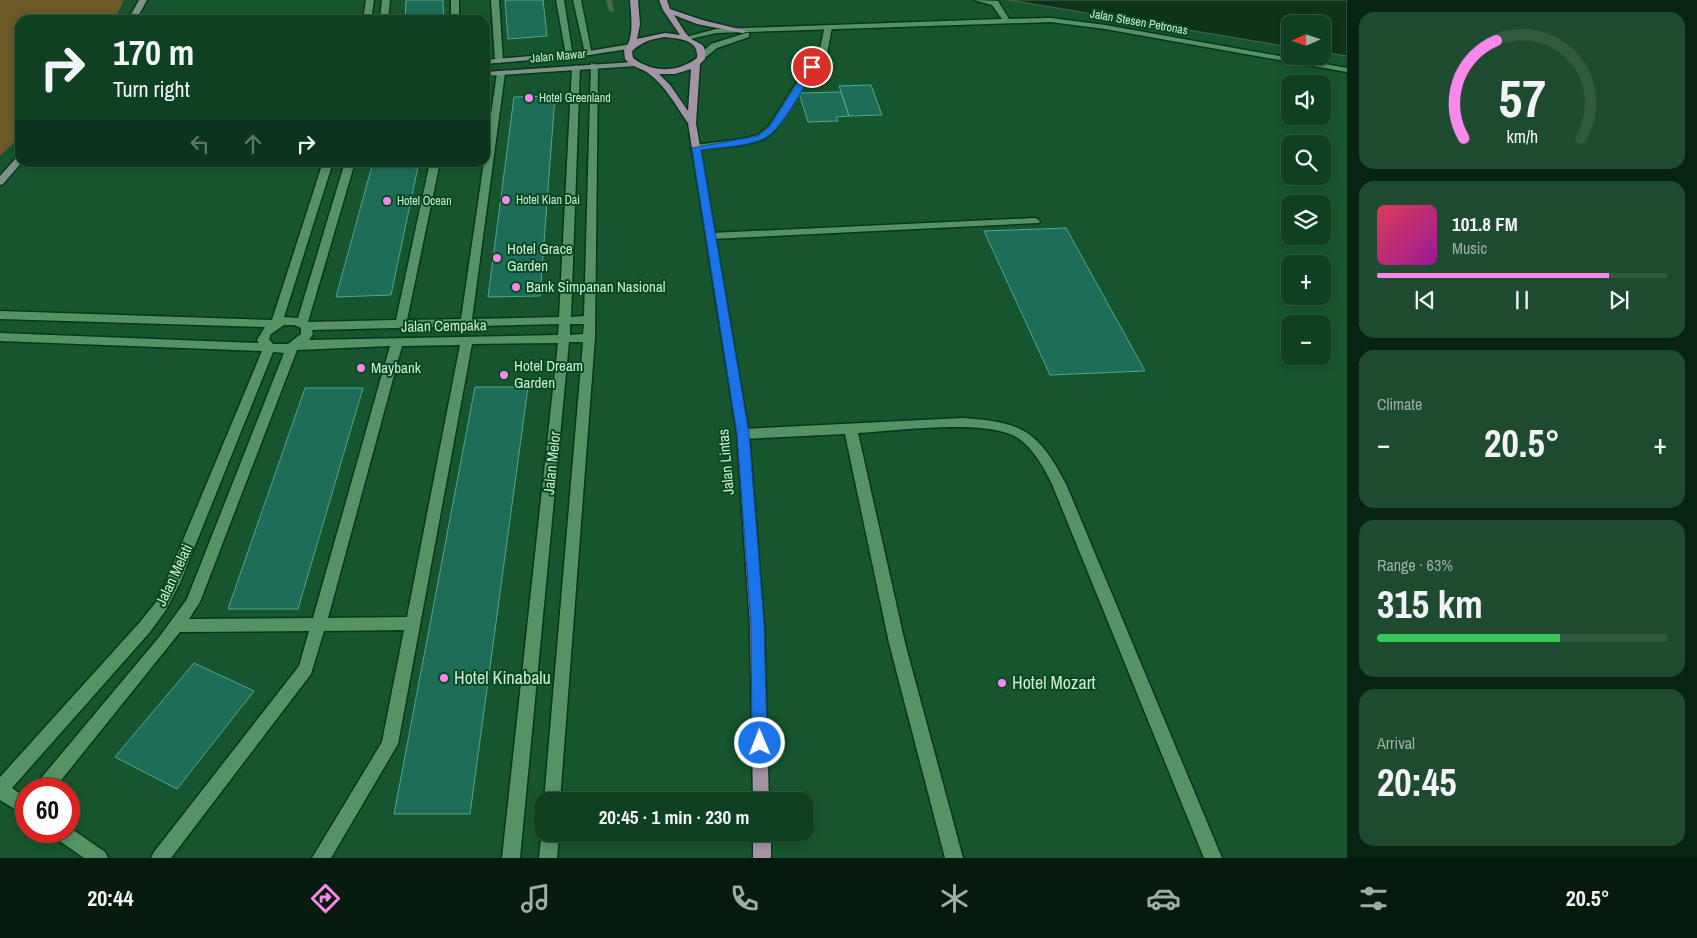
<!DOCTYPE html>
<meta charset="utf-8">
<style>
:root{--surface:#104022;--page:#1e4b2f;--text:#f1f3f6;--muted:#9cafa5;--line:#305940;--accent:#f888eb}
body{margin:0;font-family:"Archivo Narrow",sans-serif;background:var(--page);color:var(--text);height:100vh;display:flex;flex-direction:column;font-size:19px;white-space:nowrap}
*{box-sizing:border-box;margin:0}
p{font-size:16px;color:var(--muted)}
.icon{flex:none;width:28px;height:28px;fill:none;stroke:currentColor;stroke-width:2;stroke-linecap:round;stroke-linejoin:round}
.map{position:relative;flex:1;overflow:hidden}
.side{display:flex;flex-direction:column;gap:12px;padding:12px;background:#092313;width:350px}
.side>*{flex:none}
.guide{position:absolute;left:15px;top:15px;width:475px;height:152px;border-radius:15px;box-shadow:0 2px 8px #0003,0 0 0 1px var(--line);background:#104022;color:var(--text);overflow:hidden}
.needle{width:32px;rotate:267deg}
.controls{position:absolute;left:1281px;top:15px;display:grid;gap:10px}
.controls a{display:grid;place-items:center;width:50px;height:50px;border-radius:10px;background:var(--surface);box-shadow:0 2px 8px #0003,0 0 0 1px var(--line);font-size:25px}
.speed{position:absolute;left:15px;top:778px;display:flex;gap:10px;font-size:25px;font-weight:700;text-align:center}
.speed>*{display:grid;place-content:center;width:65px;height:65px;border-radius:50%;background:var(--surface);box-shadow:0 2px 8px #0003,0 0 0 1px var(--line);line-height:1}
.speed .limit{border:8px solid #d22;background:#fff;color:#111}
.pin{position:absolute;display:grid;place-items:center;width:42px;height:42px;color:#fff;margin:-21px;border:2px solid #fff;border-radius:50%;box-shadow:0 1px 5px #0007}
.me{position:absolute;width:55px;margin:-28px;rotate:359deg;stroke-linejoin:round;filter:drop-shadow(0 0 4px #0008)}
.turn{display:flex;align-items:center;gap:18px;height:105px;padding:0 15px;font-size:22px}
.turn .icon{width:65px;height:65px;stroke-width:2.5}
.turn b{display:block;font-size:35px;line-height:42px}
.lanes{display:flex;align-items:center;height:48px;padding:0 15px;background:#0003;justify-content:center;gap:25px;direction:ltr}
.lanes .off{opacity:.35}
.big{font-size:38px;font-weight:700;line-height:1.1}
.side .widget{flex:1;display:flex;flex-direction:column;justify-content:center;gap:8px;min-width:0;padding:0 18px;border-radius:15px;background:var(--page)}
.side .dial{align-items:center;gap:0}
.dial svg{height:130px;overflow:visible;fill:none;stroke:var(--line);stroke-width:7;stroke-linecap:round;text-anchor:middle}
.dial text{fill:var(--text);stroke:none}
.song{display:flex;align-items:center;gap:15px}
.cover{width:60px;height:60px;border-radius:8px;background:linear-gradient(135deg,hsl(350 70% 55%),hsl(300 70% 35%))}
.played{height:5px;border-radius:2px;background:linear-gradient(90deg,var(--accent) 80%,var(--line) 80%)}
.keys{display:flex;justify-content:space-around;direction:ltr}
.heat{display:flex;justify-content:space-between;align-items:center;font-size:28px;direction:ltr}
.charge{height:8px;border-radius:4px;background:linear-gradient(90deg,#34c759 63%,var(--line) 0)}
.trip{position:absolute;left:534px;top:792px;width:280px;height:50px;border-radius:15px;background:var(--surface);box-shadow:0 2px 8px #0003,0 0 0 1px var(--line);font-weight:700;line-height:50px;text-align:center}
.menu{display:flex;height:80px;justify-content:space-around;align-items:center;background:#061a0e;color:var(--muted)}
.menu .icon{width:35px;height:35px}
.menu .selected{color:var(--accent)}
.menu b{font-size:22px;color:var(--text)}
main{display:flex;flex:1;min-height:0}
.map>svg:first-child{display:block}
.green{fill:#6b5a28}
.water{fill:#0e331a;stroke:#476a52}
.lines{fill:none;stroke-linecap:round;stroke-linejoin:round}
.stream{fill:#476a52;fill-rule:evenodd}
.building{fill:#1d6d58;stroke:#51a68d}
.lane-casing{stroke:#06371a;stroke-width:3}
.street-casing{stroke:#06371a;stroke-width:3}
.secondary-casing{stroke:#06371a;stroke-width:3}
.primary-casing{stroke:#06371a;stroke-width:3}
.lane{fill:#569266;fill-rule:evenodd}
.street{fill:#569266;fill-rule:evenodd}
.secondary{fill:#7d9386;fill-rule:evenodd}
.primary{fill:#a493a5;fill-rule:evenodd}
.route{fill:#1a73e8;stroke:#114b97}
.poi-dot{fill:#f888eb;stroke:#064a23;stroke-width:2}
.labels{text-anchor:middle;stroke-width:4;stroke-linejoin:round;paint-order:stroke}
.far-street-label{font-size:12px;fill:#cdebd3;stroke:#064a23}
.far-poi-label{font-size:12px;fill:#cdebd3;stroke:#064a23;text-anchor:start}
.poi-label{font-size:15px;fill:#cdebd3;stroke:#064a23;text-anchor:start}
.street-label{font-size:15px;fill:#cdebd3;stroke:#064a23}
.near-poi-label{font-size:18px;fill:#cdebd3;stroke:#064a23;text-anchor:start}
</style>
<main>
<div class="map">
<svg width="1347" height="858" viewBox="0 0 1347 858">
<rect width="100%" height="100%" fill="#16552d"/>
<path class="green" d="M0,0H124L114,20H20V137L0,156Z"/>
<path class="water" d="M1009,0H1347V56L1323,52L1322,24H1290V47Z"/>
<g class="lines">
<path class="stream" d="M606,0H612L614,12L609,11Z"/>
</g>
<path class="building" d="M406,0H443L444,20H405Z
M505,0H543L547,36L508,39Z
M871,85L882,115L849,116L839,86Z
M841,92L849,116L836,117L838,121L808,122L799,93Z
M555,96L540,296L488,297L514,97Z
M373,162H419L391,295L336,297Z
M1066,228L1145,371L1050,375L984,231Z
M475,387H528L470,814H394Z
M305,388H363L298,609H228Z
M194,663L254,691L177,789L115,757Z"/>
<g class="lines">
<g class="lane-casing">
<path id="lane" d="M825,25L832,27L827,54L806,82L775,130L764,139L743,145L693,150L691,148L696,145L742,139L758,135L769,126L799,79L819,54Z
M1035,218L1040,221L1039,223L711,239L706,236L711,233Z
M963,418C1023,422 1038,431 1066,484L1222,858H1204L1052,484C1044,468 1034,449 1018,438C986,418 897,431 858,433L905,643L963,858H945L889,643L845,434L743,439L737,434L743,429Z"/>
</g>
<g class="street-casing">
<path id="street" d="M366,0H374L371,20H363Z
M382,0H390L388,20H380Z
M451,0H459V20H451Z
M491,0H499L503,61L499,63L495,61Z
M556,0H564L573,57L566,55Z
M573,0H581L592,55L585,53Z
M974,0L998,1L1009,19L1051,18L1105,25L1347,68V72L1105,29L1051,22L716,33L686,40L682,38L716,29L1002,19L992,5Z
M746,33H749V37L717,48L706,57L699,55L711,44Z
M591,63L598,65L595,338L560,801H544L583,342H569L520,858H502L558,343L472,344L398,744L331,858H312L382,742L404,630L324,631L311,674L171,858H151L154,852L299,666L309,631L180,632L54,789H35L37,783L160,636L187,599L284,353L273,352L180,583L166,610L150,632L12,788L26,798V816L0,800V777L140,622L156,602L166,581L262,351L0,341V333L259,343L257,340L265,327L0,319V311L272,320L323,162H333L284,317L298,318L345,162H355L308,322L396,320L430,162H440L407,320L461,319L497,73L501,71L505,73L472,319L559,317L572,67L576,65L580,67L571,317L584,316ZM559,324L558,335L309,340L313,334L312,330ZM570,324H584L583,334L570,335ZM284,325H294L301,328V334L288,344H273L269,339L271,334ZM460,345L407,617L328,618L402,346ZM390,346L313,618L189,619L200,602L297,350Z
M69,827L105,852L108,858H84L54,837L51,831H69Z
M542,831V834H559L557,858H539Z"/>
</g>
<g class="secondary-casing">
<path id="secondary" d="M139,0H147L136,20H128Z
M631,44L635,46L634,48L589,55L485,64V60L589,51Z
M633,62H636V66L485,76V72Z
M20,156V162H22L3,184L0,185V176L17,157Z"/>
</g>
<g class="primary-casing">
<path id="primary" d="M630,0H638L640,24L637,39L665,33L680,35L663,10L659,0H667L670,9L702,20L747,31L743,33L697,24L674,15C679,22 683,30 688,36C698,46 707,40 705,59L700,64L696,123L749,434L764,625L769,801H753L750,625L737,434L688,123C676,106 665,85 648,73C641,68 632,67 625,59L624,50C635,38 631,15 630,0ZM665,37C679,39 699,39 697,58C677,73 653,73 633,58L632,51C643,41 651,39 665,37ZM691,69L688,111L670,85L659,74H675Z
M753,834H771V858H753Z"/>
</g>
<use href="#lane" class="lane"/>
<use href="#street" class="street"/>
<use href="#secondary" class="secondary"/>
<use href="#primary" class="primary"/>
</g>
<path class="route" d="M812,65L816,67C804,85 781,132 763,139C744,147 721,147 701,150L749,434L764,625L767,743L765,748L760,750L755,748L752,743L751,625L737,434L692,148L758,136L769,127L808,67Z"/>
<g class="poi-dot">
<circle cx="529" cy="98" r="5"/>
<circle cx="506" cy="200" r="5"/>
<circle cx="387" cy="201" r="5"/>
<circle cx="497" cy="258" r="5"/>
<circle cx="516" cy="287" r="5"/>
<circle cx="361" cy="368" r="5"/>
<circle cx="504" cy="375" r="5"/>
<circle cx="444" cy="678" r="5"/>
<circle cx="1002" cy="683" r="5"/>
</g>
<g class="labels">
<g class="far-street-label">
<text transform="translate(1139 22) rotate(10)" y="4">Jalan Stesen Petronas</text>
<text transform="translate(558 56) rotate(-5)" y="4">Jalan Mawar</text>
</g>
<g class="far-poi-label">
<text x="539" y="102">Hotel Greenland</text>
<text x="516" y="204">Hotel Kian Dai</text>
<text x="397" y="205">Hotel Ocean</text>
</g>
<g class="poi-label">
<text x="507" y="254">Hotel Grace<tspan x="507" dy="17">Garden</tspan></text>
<text x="526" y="292">Bank Simpanan Nasional</text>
<text x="514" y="371">Hotel Dream<tspan x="514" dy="17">Garden</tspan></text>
<text x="371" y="373">Maybank</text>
</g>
<g class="street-label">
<text transform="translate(444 326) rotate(-1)" y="5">Jalan Cempaka</text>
<text transform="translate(726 462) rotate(-95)" y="5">Jalan Lintas</text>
<text transform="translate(552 463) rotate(-84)" y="5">Jalan Melor</text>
<text transform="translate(174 575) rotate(-65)" y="5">Jalan Melati</text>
</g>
<g class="near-poi-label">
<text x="454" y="684">Hotel Kinabalu</text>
<text x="1012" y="689">Hotel Mozart</text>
</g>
</g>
</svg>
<div class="controls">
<a><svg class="needle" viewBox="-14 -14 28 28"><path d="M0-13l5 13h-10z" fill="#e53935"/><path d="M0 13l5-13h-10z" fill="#9cafa5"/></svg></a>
<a><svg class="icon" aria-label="sound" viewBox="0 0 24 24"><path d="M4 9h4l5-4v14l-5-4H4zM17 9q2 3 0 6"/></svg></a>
<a><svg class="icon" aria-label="search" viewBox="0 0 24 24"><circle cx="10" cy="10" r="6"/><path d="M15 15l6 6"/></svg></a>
<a><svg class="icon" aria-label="layers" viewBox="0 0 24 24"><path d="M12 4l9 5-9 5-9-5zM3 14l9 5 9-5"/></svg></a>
<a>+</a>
<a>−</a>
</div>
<div class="speed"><div class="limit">60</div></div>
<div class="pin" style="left:812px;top:67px;background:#d93025"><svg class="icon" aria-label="arrive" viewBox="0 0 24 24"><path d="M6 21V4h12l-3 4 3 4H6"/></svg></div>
<svg class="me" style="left:760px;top:743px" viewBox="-20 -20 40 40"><circle r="17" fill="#1a73e8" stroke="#fff" stroke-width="3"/><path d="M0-11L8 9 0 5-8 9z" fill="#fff"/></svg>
<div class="trip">20:45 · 1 min · 230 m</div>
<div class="guide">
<div class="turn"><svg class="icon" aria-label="right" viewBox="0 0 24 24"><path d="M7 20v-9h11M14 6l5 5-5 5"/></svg><div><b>170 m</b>Turn right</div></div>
<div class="lanes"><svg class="icon off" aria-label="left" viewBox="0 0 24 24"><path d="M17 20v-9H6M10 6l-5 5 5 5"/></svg><svg class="icon off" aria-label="ahead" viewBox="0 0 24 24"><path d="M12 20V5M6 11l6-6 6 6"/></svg><svg class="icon" aria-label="right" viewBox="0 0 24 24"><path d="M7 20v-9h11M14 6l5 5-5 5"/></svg></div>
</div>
</div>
<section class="side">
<div class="widget dial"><svg viewBox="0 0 100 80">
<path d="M14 69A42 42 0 1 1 86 69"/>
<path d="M14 69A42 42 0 0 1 34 9" stroke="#f888eb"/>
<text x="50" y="56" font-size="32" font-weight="700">57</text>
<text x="50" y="72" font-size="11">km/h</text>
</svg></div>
<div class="widget">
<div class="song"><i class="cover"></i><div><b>101.8 FM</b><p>Music</p></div></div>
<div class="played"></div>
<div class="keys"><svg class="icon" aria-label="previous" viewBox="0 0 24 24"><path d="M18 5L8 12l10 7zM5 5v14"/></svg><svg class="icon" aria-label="pause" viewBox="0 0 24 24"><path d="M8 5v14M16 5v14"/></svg><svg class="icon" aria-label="next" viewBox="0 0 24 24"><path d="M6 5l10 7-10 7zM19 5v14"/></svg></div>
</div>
<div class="widget"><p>Climate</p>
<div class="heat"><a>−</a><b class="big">20.5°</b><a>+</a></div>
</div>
<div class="widget"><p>Range · 63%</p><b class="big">315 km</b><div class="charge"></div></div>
<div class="widget"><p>Arrival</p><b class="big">20:45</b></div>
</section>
</main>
<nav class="menu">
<b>20:44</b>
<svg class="icon selected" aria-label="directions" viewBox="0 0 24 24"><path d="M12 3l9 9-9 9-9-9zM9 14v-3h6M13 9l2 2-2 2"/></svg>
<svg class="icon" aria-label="music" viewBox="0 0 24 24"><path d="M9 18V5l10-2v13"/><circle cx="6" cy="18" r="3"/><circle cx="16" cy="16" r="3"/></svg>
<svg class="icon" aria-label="phone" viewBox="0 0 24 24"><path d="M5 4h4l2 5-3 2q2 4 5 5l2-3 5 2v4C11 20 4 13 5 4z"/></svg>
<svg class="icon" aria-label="climate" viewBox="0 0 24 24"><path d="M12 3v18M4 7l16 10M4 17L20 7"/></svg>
<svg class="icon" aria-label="car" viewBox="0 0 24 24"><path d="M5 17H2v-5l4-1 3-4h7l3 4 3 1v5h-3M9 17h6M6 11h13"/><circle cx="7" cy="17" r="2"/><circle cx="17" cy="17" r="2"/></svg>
<svg class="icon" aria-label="filters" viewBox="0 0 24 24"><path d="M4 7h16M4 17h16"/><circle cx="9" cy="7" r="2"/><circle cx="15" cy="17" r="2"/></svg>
<b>20.5°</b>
</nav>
